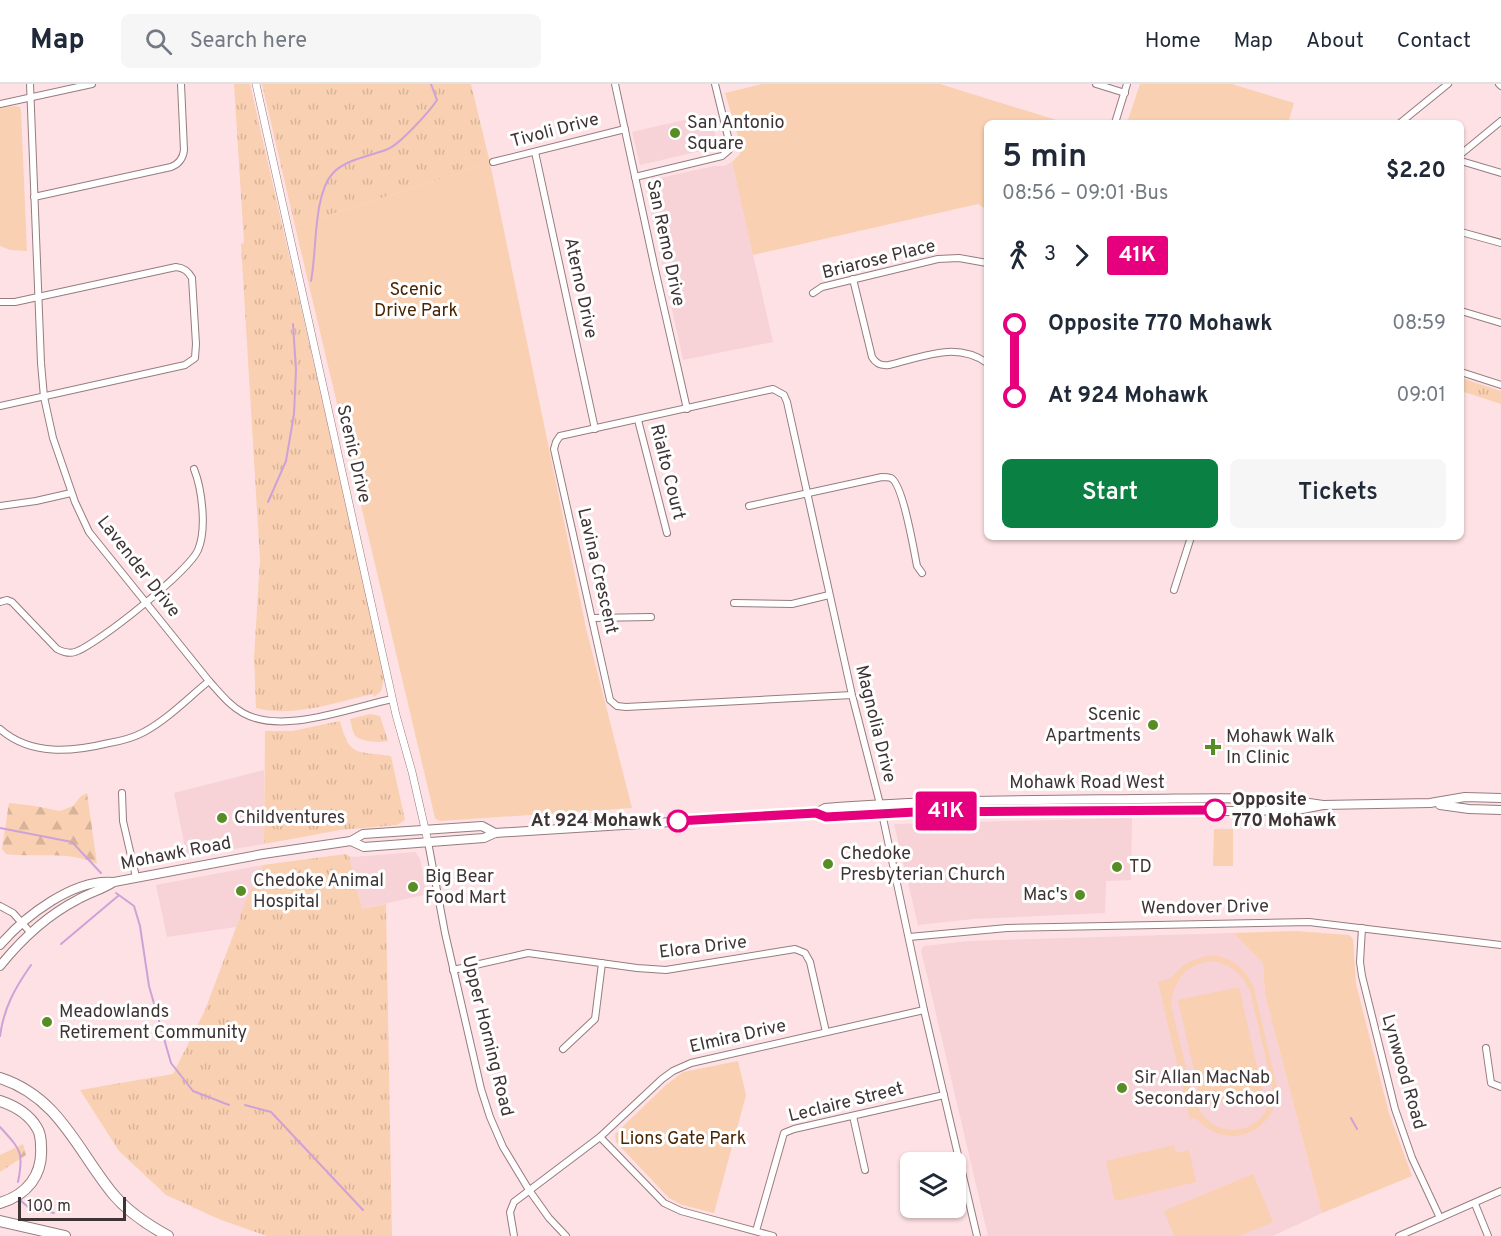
<!DOCTYPE html>
<meta charset="utf-8">
<style>
:root{--surface:#fff;--page:#f6f6f7;--text:#1f2937;--muted:#747a83;--line:#e0e1e3;--accent:#0b8043}
body{margin:0;font-family:Overpass,sans-serif;background:var(--page);color:var(--text);height:100vh;display:flex;flex-direction:column;font-size:22px;white-space:nowrap}
*{box-sizing:border-box;margin:0}
p{font-size:20px;color:var(--muted)}
.icon{flex:none;width:33px;height:33px;fill:none;stroke:currentColor;stroke-width:2;stroke-linecap:round;stroke-linejoin:round}
.map{position:relative;flex:1;overflow:hidden}
.panel{position:absolute;left:984px;top:36px;width:480px;height:420px;display:flex;flex-direction:column;background:var(--surface);border-radius:9px;box-shadow:0 2px 4px #0004}
.panel>*{flex:none}
.badge{padding:0 12px;border-radius:4px;font-size:21px;line-height:39px}
.fabs{position:absolute;left:900px;top:1068px;display:grid;gap:12px}
.fabs a{display:grid;place-items:center;width:66px;height:66px;border-radius:9px;background:var(--surface);box-shadow:0 2px 4px #0004;font-size:30px}
.scale{position:absolute;left:18px;bottom:15px;width:108px;box-sizing:border-box;padding-left:6px;border:3px solid #3e3335;border-top:0;font-size:16px;line-height:21px;white-space:nowrap;color:#3e3335;-webkit-text-stroke:4px #fff;paint-order:stroke}
.map>.badge{position:absolute;translate:-50% -50%;box-shadow:0 0 0 3px #fff}
.legs{display:flex;align-items:center;gap:9px;height:66px;padding:0 18px;font-size:20px}
.legs p{margin-inline-start:auto}
.head{display:flex;align-items:center;justify-content:space-between;height:102px;padding:0 18px}
h1{font-size:33px;font-weight:600;line-height:45px}
.button{display:flex;gap:12px;margin-top:auto;padding:12px 18px}
.button a{flex:1;height:69px;border-radius:9px;background:var(--accent);color:#fff;font-size:24px;font-weight:600;line-height:69px;text-align:center}
.button a+a{background:var(--page);color:var(--text)}
ul{padding:0 18px;list-style:none}
li{display:flex;align-items:center;gap:21px;height:72px;font-size:22px}
li i{display:grid;place-items:center;width:9px;height:100%;margin:0 8px;background:currentColor}
li i::after{content:'';width:15px;height:15px;margin:-8px;border:4px solid;border-radius:50%;background:var(--surface)}
li p{margin-inline-start:auto}
li:first-child i{background:linear-gradient(#0000 50%,currentColor 0)}
li:last-child i{background:linear-gradient(currentColor 50%,#0000 0)}
header{display:flex;align-items:center;gap:36px;box-sizing:border-box;height:84px;padding:0 30px;background:var(--surface);border-bottom:2px solid var(--line)}
header strong{font-size:28px}
nav{display:flex;gap:33px;margin-inline-start:auto;font-size:21px}
.search{width:420px;height:54px;background:var(--page);display:flex;align-items:center;gap:15px;box-sizing:border-box;padding:0 21px;border-radius:9px;color:var(--muted);font-size:22px}
.map>svg:first-child{display:block}
</style>
<header>
<strong>Map</strong>
<div class="search"><svg class="icon" aria-label="search" viewBox="0 0 24 24"><circle cx="10" cy="10" r="6"/><path d="M15 15l6 6"/></svg>Search here</div>
<nav><a>Home</a><a>Map</a><a>About</a><a>Contact</a></nav>
</header>
<div class="map">
<svg width="1501" height="1152" viewBox="0 0 1501 1152">
<defs>
<pattern id="grass-tufts" width="24" height="20" patternUnits="userSpaceOnUse" patternTransform="scale(1.5)"><rect width="24" height="20" fill="#f9d0b1"/><path d="M3 7l-1-3M5 7V3M7 7l1-3M15 17l-1-3M17 17v-4M19 17l1-3" fill="none" stroke="#d6b399"/></pattern>
<pattern id="forest-firs" width="22" height="20" patternUnits="userSpaceOnUse" patternTransform="scale(1.5)"><rect width="22" height="20" fill="#f9d0b1"/><path d="M5 1l3.5 6h-7zM16 11l3.5 6h-7z" fill="#d6b399"/></pattern>
</defs>
<rect width="100%" height="100%" fill="#fee1e4"/>
<g fill="#f7d2d6">
<polygon points="710,30 718,63 640,81 632,48"/>
<polygon points="732,78 773,258 683,276 645,101 646,97 714,82 724,82"/>
<polygon points="264,686 264,760 187,773 174,709"/>
<polygon points="1132,734 1131,796 1106,797 1105,829 973,835 918,841 894,740"/>
<polygon points="415,768 420,775 428,810 362,825 349,772 353,773"/>
<polygon points="263,781 236,843 167,853 156,801"/>
<polygon points="1233,849 1263,879 1265,911 1322,1129 1273,1152 988,1152 921,866 924,862 969,857"/>
</g>
<g fill="url(#grass-tufts)">
<path d="M234,0H250L367,513L384,595L381,607L374,613L373,610C335,618 294,634 256,624L254,573L260,476L241,160L244,159Z"/>
<polygon points="262,0 471,0 490,79 295,142"/>
<polygon points="1461,294 1501,307 1501,320 1461,307"/>
<path d="M370,630L380,632L388,657C380,659 358,658 354,650C352,646 351,639 350,635Z"/>
<path d="M340,637C349,674 358,667 391,672L405,736L397,741L340,746L264,760L265,647H292Z"/>
<polygon points="346,770 349,772 362,825 386,820 392,1152 267,1152 221,1136 166,1111 119,1067 80,1006 173,990 205,926 246,817 263,781"/>
</g>
<g fill="url(#forest-firs)">
<path d="M87,709L97,780C68,766 37,774 6,770L2,765L9,719L35,722L60,727L73,722L81,712Z"/>
<polygon points="23,1060 26,1071 0,1088 0,1071"/>
</g>
<g fill="#f9d0b1" fill-rule="evenodd">
<polygon points="762,0 940,0 1066,39 987,39 987,126 978,120 753,171 732,78 740,70 740,59 725,9"/>
<polygon points="1140,0 1232,0 1294,19 1288,39 1127,39"/>
<polygon points="15,22 20,23 21,27 27,167 10,166 0,162 0,24"/>
<polygon points="490,79 586,544 632,724 440,737 435,734 295,142"/>
<polygon points="1214,745 1233,745 1233,782 1213,782"/>
<polygon points="1296,847 1349,851 1353,855 1356,900 1389,1029 1412,1092 1322,1129 1265,911 1263,879 1233,849"/>
<path d="M1214,871C1235,876 1246,885 1254,904L1277,1004C1277,1049 1226,1069 1196,1034L1190,1035L1158,898C1176,894 1170,893 1182,883C1191,875 1203,873 1214,871ZM1213,877C1232,881 1242,890 1250,907C1255,928 1260,949 1265,971C1267,981 1271,992 1272,1003C1273,1025 1256,1046 1233,1046C1213,1046 1203,1033 1194,1017L1171,921C1173,896 1187,879 1213,877Z"/>
<polygon points="1239,903 1263,1010 1202,1022 1178,916"/>
<polygon points="738,977 746,1011 714,1129 682,1121 669,1114 616,1058 615,1050 666,1001 683,988"/>
<polygon points="1174,1061 1176,1069 1189,1066 1196,1098 1115,1117 1106,1077"/>
<polygon points="1253,1090 1273,1138 1239,1152 1174,1152 1164,1127"/>
</g>
<g fill="none" stroke-linecap="round" stroke-linejoin="round">
<g stroke="#cfa2d7" stroke-width="2">
<path d="M311,197C317,168 313,110 333,89C346,75 371,72 388,65C400,60 430,27 437,16L431,0"/>
<polyline points="268,418 286,377 294,330 296,286 293,240"/>
<polyline points="0,744 72,758 101,789"/>
<polyline points="116,809 134,822 140,842 149,902 171,979 193,1007 229,1021"/>
<polyline points="61,860 118,812"/>
<path d="M0,952C4,923 15,904 31,881"/>
<polyline points="245,1021 271,1028 363,1126"/>
<polyline points="1351,1034 1357,1045"/>
<path d="M0,1043C21,1066 24,1068 18,1098"/>
<polyline points="20,1116 28,1123 54,1129"/>
</g>
<defs>
<g id="minor">
<path d="M30,0L41,279L44,313L53,354L75,418L89,448L209,597C220,609 229,621 243,629C282,651 350,624 392,615"/>
<polyline points="615,0 655,185 687,325"/>
<polyline points="1096,0 1125,9"/>
<polyline points="1499,0 1501,2"/>
<polyline points="0,20 92,0"/>
<polyline points="1115,39 1127,0"/>
<polyline points="1400,39 1448,0"/>
<polyline points="535,68 595,345"/>
<polyline points="1461,70 1501,37"/>
<polyline points="1461,77 1501,89"/>
<polyline points="493,78 625,45"/>
<polyline points="635,93 722,72 729,66 730,61 715,0"/>
<path d="M34,113L171,83C179,80 183,75 184,66L181,0"/>
<polyline points="1461,148 1501,159"/>
<path d="M853,195L872,273C876,280 881,282 889,281C923,273 956,257 987,279"/>
<polyline points="813,209 822,203 938,175 959,174 987,179"/>
<path d="M0,218H15L176,183C184,184 188,187 192,194L196,260L195,274L185,281L0,322"/>
<polyline points="1461,227 1501,239"/>
<polyline points="1461,288 1501,301"/>
<polyline points="638,336 667,449"/>
<polyline points="0,422 36,417 71,409"/>
<path d="M749,422L882,393C885,393 888,393 891,394C903,400 914,467 917,482L922,489"/>
<polyline points="1174,506 1191,453"/>
<path d="M0,518L7,516L12,518L57,565C63,568 68,570 75,568C97,561 189,487 198,466C207,445 202,405 194,385"/>
<polyline points="734,519 792,520 829,511"/>
<polyline points="593,534 651,533"/>
<polyline points="852,611 626,623 617,622 610,616 554,365 556,358 560,352 773,305 784,311 787,318 852,611 880,720 924,926 977,1152"/>
<path d="M0,645C31,672 72,668 109,659C121,657 133,654 144,648C168,635 188,614 209,597"/>
<polyline points="122,709 123,737 136,793"/>
<polyline points="428,758 445,849 481,1005 490,1033 503,1063 529,1106 549,1134 566,1152"/>
<polyline points="0,822 13,829 30,848"/>
<polyline points="1362,844 1360,878 1362,892 1395,1025 1412,1074 1440,1134"/>
<polyline points="909,853 1007,844 1309,838 1501,861"/>
<polyline points="453,886 528,869 637,884 666,886 795,865 805,869 810,878 826,948"/>
<polyline points="1486,964 1491,999 1501,1003"/>
<polyline points="563,965 595,935 602,879"/>
<polyline points="853,1032 865,1086"/>
<polyline points="600,1053 664,1119 681,1127 773,1152"/>
<polyline points="1475,1120 1488,1152"/>
<polyline points="756,1147 784,1049 794,1045 944,1011"/>
<polyline points="514,1152 510,1128 514,1118 600,1053 662,995 673,987 691,979 924,926"/>
<polyline points="1399,1152 1501,1107"/>
</g>
<polyline id="tertiary" points="256,0 396,631 412,688 428,758"/>
<g id="secondary">
<polyline points="1440,721 1469,725 1501,726"/>
<polyline points="816,729 826,733 915,727 1255,727 1302,725 1323,721 1430,719 1465,713 1501,714"/>
<path d="M351,757L364,763L484,754L495,749L816,729L825,724C929,716 1032,716 1136,715C1196,715 1264,711 1323,721"/>
<path d="M0,861C25,832 74,794 114,798"/>
<path d="M0,882C21,856 46,832 77,816C89,809 102,806 114,798L263,770L351,757L363,750L482,742L495,749"/>
</g>
<g id="motorway">
<path d="M0,994C59,1013 77,1066 113,1110C128,1128 148,1141 168,1152"/>
<path d="M0,1017C15,1022 29,1030 37,1044C41,1050 41,1057 41,1063C43,1091 27,1111 0,1119"/>
<polyline points="0,1137 65,1152"/>
</g>
</defs>
<use href="#minor" stroke="#967c7f" stroke-width="8"/>
<use href="#tertiary" stroke="#967c7f" stroke-width="8"/>
<use href="#secondary" stroke="#967c7f" stroke-width="10"/>
<use href="#motorway" stroke="#967c7f" stroke-width="12"/>
<use href="#minor" stroke="#fff" stroke-width="6"/>
<use href="#tertiary" stroke="#fff" stroke-width="7"/>
<use href="#secondary" stroke="#fff" stroke-width="8"/>
<use href="#motorway" stroke="#fff" stroke-width="10"/>
</g>
<g fill="none" stroke-linecap="round" stroke-linejoin="round">
<defs>
<polyline id="line-1" points="678,737 816,729 826,733 915,728 1215,726"/>
</defs>
<use href="#line-1" stroke="#fff" stroke-width="14"/>
<use href="#line-1" stroke="#e6007e" stroke-width="9"/>
</g>
<g fill="#588c25" stroke="#fff" stroke-width="2">
<circle cx="675" cy="49" r="6"/>
<circle cx="1153" cy="641" r="6"/>
<path d="M1210 654h6v6h6v6h-6v6h-6v-6h-6v-6h6z"/>
<circle cx="222" cy="734" r="6"/>
<circle cx="828" cy="780" r="6"/>
<circle cx="1117" cy="783" r="6"/>
<circle cx="413" cy="803" r="6"/>
<circle cx="241" cy="807" r="6"/>
<circle cx="1080" cy="811" r="6"/>
<circle cx="47" cy="938" r="6"/>
<circle cx="1122" cy="1004" r="6"/>
</g>
<g fill="#fff" stroke="#e6007e" stroke-width="3">
<circle cx="1215" cy="726" r="10"/>
<circle cx="678" cy="737" r="10"/>
</g>
<g text-anchor="middle" dominant-baseline="central" stroke-width="6" stroke-linejoin="round" paint-order="stroke">
<g font-size="18" fill="#3e3335" stroke="#fff" text-anchor="start">
<text x="687" y="39">San Antonio<tspan x="687" dy="21">Square</tspan></text>
<text x="1141" y="631" text-anchor="end">Scenic<tspan x="1141" dy="21">Apartments</tspan></text>
<text x="1226" y="653">Mohawk Walk<tspan x="1226" dy="21">In Clinic</tspan></text>
<text x="234" y="734">Childventures</text>
<text x="840" y="770">Chedoke<tspan x="840" dy="21">Presbyterian Church</tspan></text>
<text x="1129" y="783">TD</text>
<text x="425" y="793">Big Bear<tspan x="425" dy="21">Food Mart</tspan></text>
<text x="253" y="797">Chedoke Animal<tspan x="253" dy="21">Hospital</tspan></text>
<text x="1068" y="811" text-anchor="end">Mac's</text>
<text x="59" y="928">Meadowlands<tspan x="59" dy="21">Retirement Community</tspan></text>
<text x="1134" y="994">Sir Allan MacNab<tspan x="1134" dy="21">Secondary School</tspan></text>
</g>
<g font-size="18" fill="#3e3335" stroke="#fff">
<text transform="translate(555 47) rotate(-15)">Tivoli Drive</text>
<text transform="translate(665 159) rotate(78)">San Remo Drive</text>
<text transform="translate(879 176) rotate(-14)">Briarose Place</text>
<text transform="translate(580 204) rotate(78)">Aterno Drive</text>
<text transform="translate(353 370) rotate(77)">Scenic Drive</text>
<text transform="translate(667 388) rotate(76)">Rialto Court</text>
<text transform="translate(138 483) rotate(52)">Lavender Drive</text>
<text transform="translate(597 487) rotate(77)">Lavina Crescent</text>
<text transform="translate(875 640) rotate(76)">Magnolia Drive</text>
<text x="1087" y="699">Mohawk Road West</text>
<text transform="translate(176 770) rotate(-11)">Mohawk Road</text>
<text transform="translate(1205 824) rotate(-1)">Wendover Drive</text>
<text transform="translate(703 864) rotate(-7)">Elora Drive</text>
<text transform="translate(487 952) rotate(76)">Upper Horning Road</text>
<text transform="translate(738 953) rotate(-13)">Elmira Drive</text>
<text transform="translate(1403 988) rotate(74)">Lynwood Road</text>
<text transform="translate(846 1019) rotate(-14)">Leclaire Street</text>
</g>
<g font-size="18" fill="#492502" stroke="#fff">
<text x="416" y="206">Scenic<tspan x="416" dy="21">Drive Park</tspan></text>
<text x="683" y="1055">Lions Gate Park</text>
</g>
<g font-size="18" font-weight="bold" fill="#3e3335" stroke="#fff" text-anchor="start">
<text x="1232" y="716">Opposite<tspan x="1232" dy="21">770 Mohawk</tspan></text>
<text x="662" y="737" text-anchor="end">At 924 Mohawk</text>
</g>
</g>
</svg>
<div class="fabs">
<a><svg class="icon" aria-label="layers" viewBox="0 0 24 24"><path d="M12 4l9 5-9 5-9-5zM3 14l9 5 9-5"/></svg></a>
</div>
<div class="scale">100 m</div>
<b class="badge" style="left:946px;top:727px;background:#e6007e;color:#fff">41K</b>
<section class="panel">
<div class="head"><div><h1>5 min</h1><p>08:56 – 09:01 · Bus</p></div><b>$2.20</b></div>
<div class="legs"><svg class="icon" aria-label="walk" viewBox="0 0 24 24"><circle cx="13" cy="4" r="2"/><path d="M13 8l-2 6 4 7M11 14l-3 7M7 12l3-4h3l4 4"/></svg>3<svg class="icon" aria-label="forward" viewBox="0 0 24 24"><path d="M9 5l7 7-7 7"/></svg><b class="badge" style="background:#e6007e;color:#fff">41K</b></div>
<ul>
<li><i style="color:#e6007e"></i><b>Opposite 770 Mohawk</b><p>08:59</p></li>
<li><i style="color:#e6007e"></i><b>At 924 Mohawk</b><p>09:01</p></li>
</ul>
<div class="button"><a>Start</a><a>Tickets</a></div>
</section>
</div>
